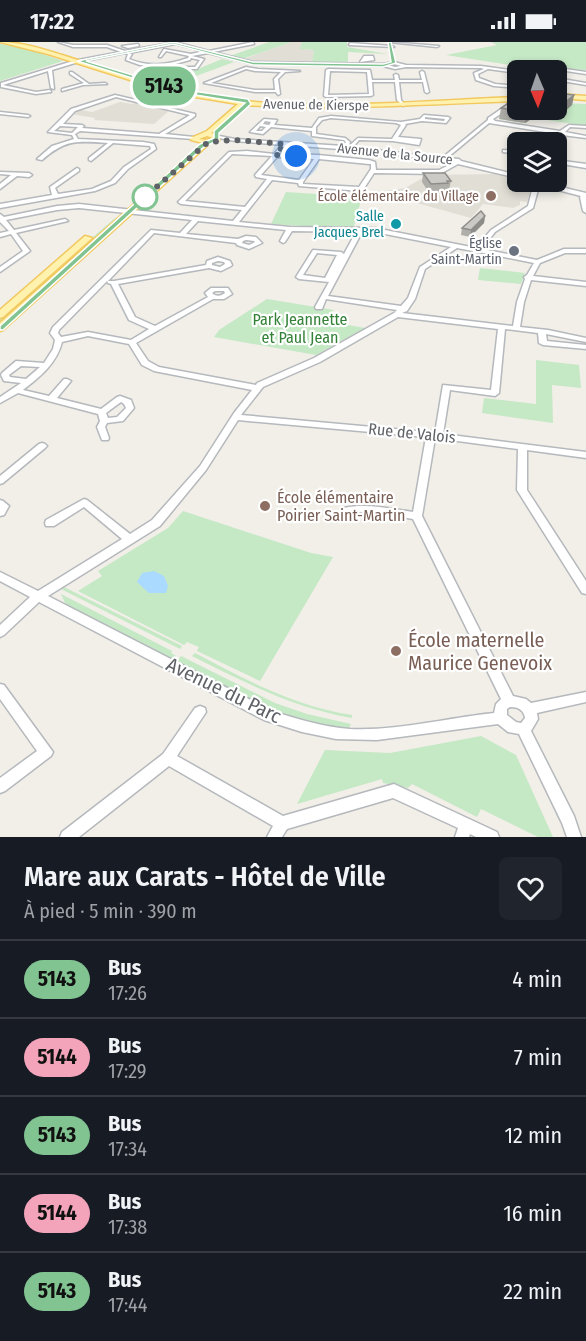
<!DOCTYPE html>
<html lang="fr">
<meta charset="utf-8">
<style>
:root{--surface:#171b24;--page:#20242c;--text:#f1f3f6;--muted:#9ea1a6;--line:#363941}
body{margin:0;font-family:"Fira Sans Condensed",sans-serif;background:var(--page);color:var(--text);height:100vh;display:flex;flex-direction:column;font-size:22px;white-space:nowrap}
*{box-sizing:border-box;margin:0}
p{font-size:20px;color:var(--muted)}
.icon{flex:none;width:33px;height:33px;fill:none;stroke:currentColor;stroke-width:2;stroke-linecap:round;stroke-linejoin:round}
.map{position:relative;height:795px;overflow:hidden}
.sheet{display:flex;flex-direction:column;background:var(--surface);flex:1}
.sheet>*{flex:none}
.badge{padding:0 12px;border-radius:20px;font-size:21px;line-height:39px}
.needle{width:39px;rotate:178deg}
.fabs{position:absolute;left:507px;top:18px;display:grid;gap:12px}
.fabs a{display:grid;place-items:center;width:60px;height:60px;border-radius:9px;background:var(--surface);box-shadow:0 3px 9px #0003;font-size:30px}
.you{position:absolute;width:30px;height:30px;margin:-15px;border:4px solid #fff;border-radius:50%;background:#1a73e8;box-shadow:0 0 0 9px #1a73e833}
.map>.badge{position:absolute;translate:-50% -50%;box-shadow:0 0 0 3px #fff}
.round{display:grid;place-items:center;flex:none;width:63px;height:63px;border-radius:9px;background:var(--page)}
.headline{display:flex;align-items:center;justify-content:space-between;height:102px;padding:0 24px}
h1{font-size:28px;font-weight:600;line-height:45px}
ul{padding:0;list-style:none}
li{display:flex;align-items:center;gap:18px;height:78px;padding:0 24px;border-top:2px solid var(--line)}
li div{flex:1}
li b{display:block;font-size:22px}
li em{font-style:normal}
li .badge{min-width:66px;font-weight:700;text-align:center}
.status{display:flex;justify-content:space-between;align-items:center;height:42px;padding:0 30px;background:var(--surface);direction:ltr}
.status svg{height:16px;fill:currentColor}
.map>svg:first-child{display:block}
</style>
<div class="status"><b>17:22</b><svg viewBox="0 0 49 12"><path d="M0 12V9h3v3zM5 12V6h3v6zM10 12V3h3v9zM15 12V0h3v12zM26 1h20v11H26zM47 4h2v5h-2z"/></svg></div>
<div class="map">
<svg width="586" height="795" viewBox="0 0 586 795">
<rect width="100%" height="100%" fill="#f1efe8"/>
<g fill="#e1ded6">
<polygon points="292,0 302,0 301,7 314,8 312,22 238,19"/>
<polygon points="120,60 132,62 138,60 170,68 154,82 94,78 95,76 71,72 81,68 92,70"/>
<polygon points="496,132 523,140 531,145 527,160 520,159 520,163 513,166 483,162 471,176 377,150 405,146 428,133"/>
</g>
<g fill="#c5e8c5">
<polygon points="269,0 292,0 239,18 227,15"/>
<polygon points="302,0 347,0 347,5 388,12 348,10 348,22 312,21 314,8 300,7"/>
<polygon points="491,0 586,0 586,28 517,24 446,13 497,3"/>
<polygon points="0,2 28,7 63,19 0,39"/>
<polygon points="222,17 234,20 169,44 162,42"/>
<polygon points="557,61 586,62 586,84 534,76 525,81 499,77 517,65 518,68 556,68"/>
<polygon points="286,150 362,155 353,187 271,182"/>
<polygon points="115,176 116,176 0,283 0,276"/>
<polygon points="480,226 525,231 521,242 478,238"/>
<polygon points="267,257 334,268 327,279 365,286 316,313 214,295 219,288"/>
<polygon points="536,318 579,323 581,346 552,343 553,381 482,371 484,356 536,362"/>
<polygon points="183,469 311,511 333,515 260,639 197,609 199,605 187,600 184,603 78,549 102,534 98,529 168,486"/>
<polygon points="62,544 182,604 180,607 61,547"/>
<polygon points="61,552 172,609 171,611 176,614 173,618 66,563"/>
<path d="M195,611C246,638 294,664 352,673V676C292,665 246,641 192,614Z"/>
<path d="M181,614L275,661L307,672L351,682L349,686C285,682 232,650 176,620Z"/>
<polygon points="481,694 516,713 553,795 538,795 481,767 477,775 412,742 408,746 383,741 382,737 297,762 325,708 390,711"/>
</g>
<polygon fill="#aadaff" points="154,529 164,534 168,544 166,551 149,551 137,540 142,531"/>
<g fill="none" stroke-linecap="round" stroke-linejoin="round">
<defs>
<g id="minor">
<path d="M58,0L73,3H107L125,9L170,1L169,0H175L209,9L253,0L254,2L213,10L253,20L383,22L394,20L406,23L481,24L518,29V31L488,27L478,32L479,36L495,42L518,44V46L494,44L476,38L474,31L484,27L481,26L406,25L395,27L383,24L253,22L208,11L192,14L204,17L197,27H172L165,34L164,32H146L151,24L140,23L126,18L128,12L125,11L75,21L52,28L54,47L51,46L48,29L3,43L36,50L50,48L51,50L36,52L1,45V41L73,19L121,10L107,5H73ZM175,2L204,9L191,12L164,7L159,15H161L166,9L189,14L188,16C169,23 147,25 129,17L132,12L129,11ZM191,16L200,18L195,25H171L166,30H150L155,24L175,22L190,18ZM394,22L401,24L395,25L388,23Z"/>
<polygon points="389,0 439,4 437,5"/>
<polygon points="350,1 392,4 394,5 349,3"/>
<polygon points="138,2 139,4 128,6 122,4"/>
<polygon points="364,14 373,14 374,18 360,20"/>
<path d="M246,25L258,27L300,29L285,30L278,37L280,52L278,53L276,50H255L204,41ZM246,27L255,29L281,30L274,37L275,48H255L211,41Z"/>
<path d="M328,27L370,28L372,38H395L394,33L396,32L398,33L399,38H422L420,30L422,29L424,30L429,50L427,51L425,50L423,40H399L401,58L405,63L403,64L397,58L395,40H372L373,53L371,54L326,55L324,54L326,28ZM330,29L367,30L369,52L328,53Z"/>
<polygon points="565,27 586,30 586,32 566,29 556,34 556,31"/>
<polygon points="70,30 72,30 89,42 105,41 107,42 83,43 62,49 62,47 84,41 70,32"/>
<polygon points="556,36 586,41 586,43 556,38"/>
<path d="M115,53L195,72V74L191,77L165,92L194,95L196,96L194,97L80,89L75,92L78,97L143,100L154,102L156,107L128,127L115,141L95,149L0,166V162L52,153L50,145L77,126L79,127V129L55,146L58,152L92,147L111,139L124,125L151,107L150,104L113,101L91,119L89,118V116L108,101C77,99 66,97 42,118L37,117L52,104L74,97L72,93L48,90L71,67ZM116,55L190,73L159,92L82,86L84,84L82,83L63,82L75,69ZM60,84L78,85L72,91L54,89Z"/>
<path d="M511,56L513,57L511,65L493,77L495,79L560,89L569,83L586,84V86L570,85L565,90L586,94V96L562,93L553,100H549L558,92L489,81L447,116L459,117L461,119L518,133V136L458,122L440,132L374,131L363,148L361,149L299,144L298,141L272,138L239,180L290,185L375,186L476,206L491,188L528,164L533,144L536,142L539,144L533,166L495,190L482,207L537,218L564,207H586V211H565L540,221L533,234L586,240V244L531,238L524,260L520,285L548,288L586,296V300L546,292L547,299L586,303V307L543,303L539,301L538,291L505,287L499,351L495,354L450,348L443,392L586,410V416L527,408V448L586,539V552L582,551L517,448L518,407L435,396L422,474L513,654L526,657L531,661L586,650V660L537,671L538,677L531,689L574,774L581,795H567L562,781L519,692L508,690L498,682L377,698L336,697L302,690L264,678L39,560L4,593L0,595V583L30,555L0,539V530L38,549L122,497L84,465L54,484H46L45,481L46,478L84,457L87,458L130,492L152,478L200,424L234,371L252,348L154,329L142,323L129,302L88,294L62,300C57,321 40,335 23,348L49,354L64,337H67L71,339L57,356L101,367L117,355L120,354L131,358L134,366L123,379L107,381L105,385L109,396L108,398H102L97,385L100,379L98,372L18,351L0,361V355L21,341L4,339L1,333L2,331L16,319L44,321L53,307L55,298L50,291L53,285L151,188L180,191L192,178L79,166L57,168L6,178L14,188L65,177L68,179L16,191L30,209L0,230V225L23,209L11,192L0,195V191L9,189L0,180V172L4,175L57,164L79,162L233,179L242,168L181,162L178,160L229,110L247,109L274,112L282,103L235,99L214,95V93L235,97L343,104L346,100L344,98L312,94V89L271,85L263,92L250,90L264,77L277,78L274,83L312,86L319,76L331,74L401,80L420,77L424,73L448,75L450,76L446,81L422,79L405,82L406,83L398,95L421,97L419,103L393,99L359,98L353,105L442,116L488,78V76L507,63L509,57ZM425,75L445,77L444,79L425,77ZM331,76L396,81L401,83L392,97L358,96L348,105L350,100L345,96L316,92V85L322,78ZM265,79L271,80L269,83L263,82ZM260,84L266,85L262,89H256ZM287,103L378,110L453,121L439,128H376L375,120L369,118L318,113L279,112ZM232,112L272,114L255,133L256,135L267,137L245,165L185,159ZM277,115L314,117L299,138L261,133ZM319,117L369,122H371V127L359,145L303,142V140ZM198,179L286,188L280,199L283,201L285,200L292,189L356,190L344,212L341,210L313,208L296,235L299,237L329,240L315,265L316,267H322L326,257L397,268L394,271L314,316L257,341L256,343L159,325L148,319L136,301L213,257H224L232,252L228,246H211L205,251L208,255L155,284L135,275L118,242L209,226L221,229L231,224L232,223L230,219L218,215L207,219L206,223L114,239H108L154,191L236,201L237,203L249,207L262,201L256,195L246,194L238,197L186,192ZM362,190H375L451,205L420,225L408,256L401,264L328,254ZM246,198L254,199L255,200L249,203L242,201L243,199ZM457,206L473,209L474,211L476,212L479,210L534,221L527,233L524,235L525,237L517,260L513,284L402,271L407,269L415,257L425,227ZM317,211L337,213L325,236L303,233ZM218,219L224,220L225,222L220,225L212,223V221ZM107,239L108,241L111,242L129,278L149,287L131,298L88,290L61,295L58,291L59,288ZM215,249H224L225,251C221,254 216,255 212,251ZM398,275L498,287L491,348L443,343L435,391L431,389L428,390L241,373L263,345L320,320ZM21,324L40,325L26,337L10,335L9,333ZM121,360L124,362L126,366L117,375L108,376L106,371ZM238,378L426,395L413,470C390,467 367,461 344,466L343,468L344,470H370L413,477L501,657L496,662L494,671C446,676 398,689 350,687C323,685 298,677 272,669L48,554L160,484L206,428ZM510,665C518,665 524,668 525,676L521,681L516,680L507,673V667Z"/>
<polygon points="0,70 28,73 30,74 28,75 0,72"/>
<polygon points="503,108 518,109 518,112 503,110"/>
<polygon points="556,118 586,122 586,126 556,121"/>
<polygon points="0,130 29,131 32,133 29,135 17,134 0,147 0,142 11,133 0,132"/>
<polygon points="544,141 586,151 586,171 583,169 580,155 581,154 542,144 542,142"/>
<polygon points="42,401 45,402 47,404 45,406 3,441 0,442 0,434 39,402"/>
<polygon points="0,458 3,459 9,464 4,473 0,474"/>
<polygon points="0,642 4,643 53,710 51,714 5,749 0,751 0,736 37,709 0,657"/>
<polygon points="200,664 205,666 206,670 177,714 283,774 394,742 497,790 499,795 476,795 470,792 469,795 455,795 458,786 393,756 287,787 282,795 267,795 273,784 169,724 79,795 60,795 62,790 163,712 195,666"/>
</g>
<g id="major">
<path d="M0,0C21,0 43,7 62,13C107,27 152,45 198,53C303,71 412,59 518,55V59C426,62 336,69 244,63L211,91L217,93L219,98L211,100L3,288L0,289V281L203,101L191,98V96L207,89L238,62L171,51L48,12ZM207,94L213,96L205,98L199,97Z"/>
<polygon points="556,52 586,54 586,58 556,56"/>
<polygon points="85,194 92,196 3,275 0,276 0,268"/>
</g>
</defs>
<use href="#minor" stroke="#b5b8bc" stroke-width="3"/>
<use href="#major" stroke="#f2c960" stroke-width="3"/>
<use href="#minor" fill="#fff" fill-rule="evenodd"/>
<use href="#major" fill="#fff2af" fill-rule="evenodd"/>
</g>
<g fill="#afaea9">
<polygon points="556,51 574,53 572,63 556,77 534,75 525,81 499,77 501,66 518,68 556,68"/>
<polygon points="423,131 451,139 449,148 447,149 447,151 430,152 422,140"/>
<polygon points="485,174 484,181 470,195 461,193 462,186"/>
</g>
<g fill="#8f8d8a">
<polygon points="574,53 572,63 556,77 558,66"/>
<polygon points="531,68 535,68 534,75 525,81 527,70"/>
<polygon points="485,174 484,181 470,195 471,188"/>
</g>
<g fill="#cccac5" stroke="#8f8d8a" stroke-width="1.5">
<polygon points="556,51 574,53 558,66 556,66"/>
<polygon points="518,55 518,68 531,68 527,70 501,66"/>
<polygon points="423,131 445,131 451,139 447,139 448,141 431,142"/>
<polygon points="481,169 485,174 471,188 462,186"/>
</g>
<polygon fill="#81c391" stroke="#fff" stroke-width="1.5" points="173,0 253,20 383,22 391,20 388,0 391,0 396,21 383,25 253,23 173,2 86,19 179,47 248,57 251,62 219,91 219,98 204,105 3,288 0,288 0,284 200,102 214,96 214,89 245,61 177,50 77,19"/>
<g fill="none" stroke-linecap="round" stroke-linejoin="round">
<polyline stroke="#5f6368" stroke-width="6" stroke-dasharray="0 10.8" points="145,155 143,157 208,100 235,98 285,102 275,113 296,114"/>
</g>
<g fill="#8d6e63" stroke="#fff" stroke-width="2">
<circle cx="491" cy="154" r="6"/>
<circle cx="265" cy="464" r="6"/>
<circle cx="396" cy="609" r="6"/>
</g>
<circle fill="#fff" stroke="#81c391" stroke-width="3" cx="145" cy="155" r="12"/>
<circle fill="#0f9aa8" stroke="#fff" stroke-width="2" cx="396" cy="182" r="6"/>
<circle fill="#6b7280" stroke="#fff" stroke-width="2" cx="514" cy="209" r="6"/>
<g text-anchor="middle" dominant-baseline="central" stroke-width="4.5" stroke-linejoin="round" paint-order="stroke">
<g font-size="14" fill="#5f6368" stroke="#fff">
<text transform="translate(316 63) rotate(1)">Avenue de Kierspe</text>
<text transform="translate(395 112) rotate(6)">Avenue de la Source</text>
</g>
<g font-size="14" fill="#785e54" stroke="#fff" text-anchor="end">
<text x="479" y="154">École élémentaire du Village</text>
</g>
<g font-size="14" fill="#0d838f" stroke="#fff" text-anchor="end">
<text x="384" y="174">Salle<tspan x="384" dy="16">Jacques Brel</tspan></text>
</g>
<g font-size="14" fill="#5b616d" stroke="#fff" text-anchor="end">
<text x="502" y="201">Église<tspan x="502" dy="16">Saint-Martin</tspan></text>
</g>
<g font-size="16" fill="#348238" stroke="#fff">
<text x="300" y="277">Park Jeannette<tspan x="300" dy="18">et Paul Jean</tspan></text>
</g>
<g font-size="16" fill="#5f6368" stroke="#fff">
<text transform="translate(412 391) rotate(6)">Rue de Valois</text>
</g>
<g font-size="16" fill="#785e54" stroke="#fff" text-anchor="start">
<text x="277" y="455">École élémentaire<tspan x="277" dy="18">Poirier Saint-Martin</tspan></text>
</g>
<g font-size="20" fill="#785e54" stroke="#fff" text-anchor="start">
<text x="408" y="598">École maternelle<tspan x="408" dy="23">Maurice Genevoix</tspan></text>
</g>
<g font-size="20" fill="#5f6368" stroke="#fff">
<text transform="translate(224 648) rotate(26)">Avenue du Parc</text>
</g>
</g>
</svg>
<div class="fabs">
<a><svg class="needle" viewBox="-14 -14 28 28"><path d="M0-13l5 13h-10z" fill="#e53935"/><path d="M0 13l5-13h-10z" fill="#9ea1a6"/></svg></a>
<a><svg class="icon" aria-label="layers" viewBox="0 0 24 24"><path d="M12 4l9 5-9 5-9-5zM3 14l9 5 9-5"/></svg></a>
</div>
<div class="you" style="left:296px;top:114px"></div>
<b class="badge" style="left:164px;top:44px;background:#81c391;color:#111">5143</b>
</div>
<section class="sheet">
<div class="headline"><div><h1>Mare aux Carats - Hôtel de Ville</h1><p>À pied · 5 min · 390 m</p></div><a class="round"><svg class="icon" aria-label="heart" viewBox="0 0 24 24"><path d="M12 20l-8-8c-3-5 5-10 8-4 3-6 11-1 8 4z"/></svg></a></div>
<ul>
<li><span class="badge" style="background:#81c391;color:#111">5143</span><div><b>Bus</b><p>17:26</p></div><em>4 min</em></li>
<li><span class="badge" style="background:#f3a4ba;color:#111">5144</span><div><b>Bus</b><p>17:29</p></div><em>7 min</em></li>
<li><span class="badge" style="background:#81c391;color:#111">5143</span><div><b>Bus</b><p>17:34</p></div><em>12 min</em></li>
<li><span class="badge" style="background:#f3a4ba;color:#111">5144</span><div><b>Bus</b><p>17:38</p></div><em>16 min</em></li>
<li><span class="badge" style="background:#81c391;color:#111">5143</span><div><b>Bus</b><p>17:44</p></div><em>22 min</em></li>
</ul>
</section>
